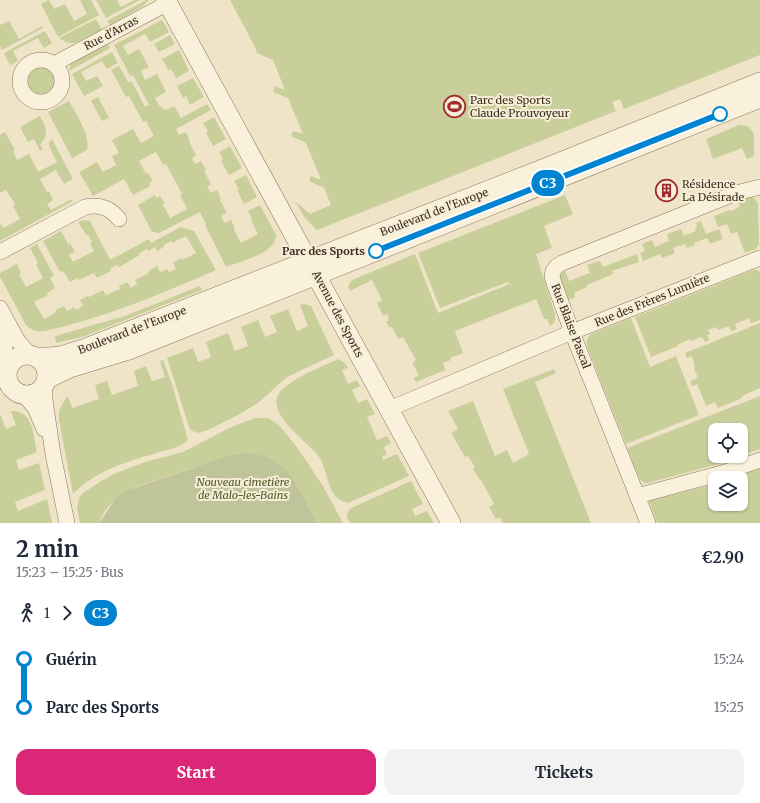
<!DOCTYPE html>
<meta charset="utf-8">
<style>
:root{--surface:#fff;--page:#f2f2f3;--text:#1f2937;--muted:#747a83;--accent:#db2777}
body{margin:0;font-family:Merriweather,serif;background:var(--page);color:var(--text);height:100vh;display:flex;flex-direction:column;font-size:15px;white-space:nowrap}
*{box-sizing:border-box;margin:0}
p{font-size:13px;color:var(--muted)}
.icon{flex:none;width:22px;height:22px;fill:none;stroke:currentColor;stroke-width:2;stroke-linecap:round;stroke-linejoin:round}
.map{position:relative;height:523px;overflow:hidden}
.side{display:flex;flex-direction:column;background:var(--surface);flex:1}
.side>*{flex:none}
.badge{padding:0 8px;border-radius:13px;font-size:14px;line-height:26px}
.fabs{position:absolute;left:708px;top:423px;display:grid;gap:8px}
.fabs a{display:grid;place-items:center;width:40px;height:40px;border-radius:8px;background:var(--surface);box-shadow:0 1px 3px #0004;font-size:20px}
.map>.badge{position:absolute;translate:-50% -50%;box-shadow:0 0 0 2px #fff}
.legs{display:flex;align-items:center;gap:6px;height:44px;padding:0 16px;font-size:13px}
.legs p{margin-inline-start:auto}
.summary{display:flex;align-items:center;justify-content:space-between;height:68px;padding:0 16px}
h1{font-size:22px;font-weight:700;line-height:30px}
.button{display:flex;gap:8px;margin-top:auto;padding:8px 16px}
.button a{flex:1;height:46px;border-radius:12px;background:var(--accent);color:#fff;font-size:16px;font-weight:700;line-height:46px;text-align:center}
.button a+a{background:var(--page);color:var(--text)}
ul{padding:0 16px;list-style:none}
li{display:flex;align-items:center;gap:14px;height:48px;font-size:15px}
li i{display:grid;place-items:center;width:6px;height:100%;margin:0 5px;background:currentColor}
li i::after{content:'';width:10px;height:10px;margin:-5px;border:3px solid;border-radius:50%;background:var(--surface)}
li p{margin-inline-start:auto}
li:first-child i{background:linear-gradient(#0000 50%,currentColor 0)}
li:last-child i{background:linear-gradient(currentColor 50%,#0000 0)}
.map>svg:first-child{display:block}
</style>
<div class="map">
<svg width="760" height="523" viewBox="0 0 760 523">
<rect width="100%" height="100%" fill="#f0e4c8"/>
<g fill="#c9cf9b">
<polygon points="49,0 54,9 65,4 74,21 87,14 80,0 91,0 99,15 58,37 41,4"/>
<polygon points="96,0 117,0 121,7 134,0 140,0 106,18"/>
<polygon points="146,0 149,0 143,6 110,25 107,21"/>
<polygon points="230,0 760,0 760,55 624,109 620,99 612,102 616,111 317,230 305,218 295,201 310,214 331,205 324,188 309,181 311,176 321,180 306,143 291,136 293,131 303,134 288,98 273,92 275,86 285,90 273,60 257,53 255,47"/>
<polygon points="96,19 102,30 75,43 68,43 60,39 59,38"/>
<path d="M162,20L169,32L150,42L145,34L123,46L128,55L139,49L149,67L141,71L145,80L157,74L166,92L155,98L160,107L162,106L163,109L166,110L174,106L181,118L207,104L211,110L176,129L179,135L186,132L190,141L189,142L196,155L192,158L195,164L201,161L206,170L204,171L211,184L207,187L211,193L217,190L221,198L220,200L227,213L221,216L225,223L231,220L235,228L234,230L241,243L258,234L251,220L252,219L248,211L260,205L276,235C276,254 240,261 226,267L205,225L206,224L200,212L159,233L152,232L138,205L155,195L156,198L160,196L165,204L163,205L170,218L187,209L180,195L182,194L166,164L163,165L156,152L139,161L146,174L148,173L153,181L149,183L150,186L133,195L124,179L93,196L79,172L97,162L103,172L116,165L112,156L119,153L112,140L133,129L141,143L154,136L146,121L143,122L129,96L126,97L111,70L119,66L128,82H132L145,107L149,105L133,75L130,76L114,45Z"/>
<polygon points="9,21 19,39 42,26 43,28 2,50 0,46 0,25"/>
<polygon points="45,31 52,43 44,48 38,38 13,51 18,61 10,65 4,53"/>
<polygon points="170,35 175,44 159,52 154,44"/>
<polygon points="106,42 110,48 69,71 71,63"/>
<polygon points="179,50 189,71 176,78 171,69 169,71 162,59"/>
<polygon points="112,52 118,63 107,69 102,61 81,72 86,81 97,76 103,86 84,96 72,74"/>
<circle cx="41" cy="81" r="14"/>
<polygon points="193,78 204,97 190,105 186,96 183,98 177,86"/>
<polygon points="98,97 109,118 102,121 91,101"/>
<path d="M69,101C76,114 91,135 87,150L72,158L48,112Z"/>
<path d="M40,116C46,128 50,133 40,145L43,149L40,151L34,139L28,142L20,127Z"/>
<polygon points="214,117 226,139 213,146 206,133 208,131 203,123"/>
<polygon points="739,125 748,126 754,134 754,156 747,159 742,148 713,159 706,139"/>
<polygon points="5,132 15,150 13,151 17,160 29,154 38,172 57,162 49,146 49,142 52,139 73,179 64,184 56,170 40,179 47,192 49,191 53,200 47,204 51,210 72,199 73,201 0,241 0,223 3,228 20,219 13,206 15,204 6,190 0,193 0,135"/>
<polygon points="230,146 242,168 229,175 221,161 223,160 219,152"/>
<polygon points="246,175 257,197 244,204 237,190 239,189 234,181"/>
<path d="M565,195L573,214L544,226L552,248L536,254L555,314C556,319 555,323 550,326L547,319H544L536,299L455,331L463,353L450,358L451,360L443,363L445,370L416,382L414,378L419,375L412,363L416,360L403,337L398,339L392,327L390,328L386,322L389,320L387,314L383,316L377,303L382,300L372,280L350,291L348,288L350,282L354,279L415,254L438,313L507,285L509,284L508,282L440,308L418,253Z"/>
<polygon points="751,196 755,199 758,203 759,244 756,249 745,253 737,232 731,234 727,224 718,227 714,216 730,210 731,211 738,208 738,207 740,206 738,200"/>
<path d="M83,220L90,221L110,260L149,239L151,243L181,227L194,231L216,270C161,294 104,318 45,331C38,332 32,331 26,325L0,277V273L17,264L21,273L19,274L26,287L43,278L36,264L38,263L30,248L37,244L54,276L50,278L55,288L47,293L48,295L34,302L44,319L56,312V310L64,306L67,311L74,307L76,310L83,306L80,300L88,296L89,297L103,290L106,295L120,289L119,286L127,282L131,288L137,284L135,280L149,273L148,271L157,266L160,272L167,269L169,272L176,269L173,263L181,258L182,260L196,253L186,236L172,243L171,241L164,245V247L157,251L155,247L148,251L147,249L139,253L140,255L119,267L117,265L110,269L111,271L97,278L94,273L79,280L78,278L70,282L63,271L60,272L43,241L61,231L68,244L70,243L75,252L69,255L73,262L94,251L90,244L92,242L88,235H86L78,222Z"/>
<polygon points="701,221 706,234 719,229 723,239 710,244 707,238 694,243 695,245 687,248 685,244 673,248 675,253 662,258 660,254 643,261 640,253 645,251 642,244 652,240 655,247 669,241 667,234 681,229 684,236 696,231 695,228 697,227 696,223"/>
<polygon points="637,254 639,262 612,271 613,274 587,285 587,287 574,293 575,297 569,300 560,278 564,268 569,281 590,273 587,265 600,261 603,267"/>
<polygon points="753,270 758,270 760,273 760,320 751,323 749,318 735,324 737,329 731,331 729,326 718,330 716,327 708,330 710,334 707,335 709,340 705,342 702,337 691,341 690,339 677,345 678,346 651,357 635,317"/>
<polygon points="200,286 202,290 82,337 56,343 55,336 125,316"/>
<polygon points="303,304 311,306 312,308 334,355 287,377 258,403 238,415 208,430 198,433 190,430 167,358 193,348 198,362 211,357 206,342 228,333 235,351 248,346 241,327 258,320 265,337 277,332 270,316 288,309 297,331 308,326 300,305"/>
<path d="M631,318L650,367L676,356L699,415L626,444L590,354C587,346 584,340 591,334Z"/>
<polygon points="760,323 760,388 744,395 740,399 718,408 715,402 706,406 697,384 692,386 690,381 698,378 694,368 695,367 692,356 687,358 685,353"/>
<path d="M338,359L345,363L348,368L342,370L348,384L357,380L360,386L352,390L358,403L367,399L375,414L367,417L377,440L387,436L391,443L384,447L387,455L382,456L383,460L397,454L409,476L348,503C324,498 330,469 317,454C306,441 271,417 277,397C282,382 323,366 338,359Z"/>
<path d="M163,360L172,384L188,440C176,450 167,449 153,454C123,463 96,471 73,494L59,420C58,410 62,403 68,396L72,408L99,399L95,385L107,381L112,395L138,386L134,371L146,366L152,381L165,377L160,361Z"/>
<polygon points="554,369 556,373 535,382 591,523 503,523 500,517 496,519 489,507 494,504 481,480 480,480 473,469 475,467 468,456 465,457 451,433 458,429 448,411 473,401 495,456 507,450 513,463 529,454 503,389"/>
<polygon points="760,396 760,449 741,456 741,430 715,430 715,456 740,456 718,464 648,483 645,483 640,480 627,448"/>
<path d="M11,411C33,409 34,437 37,452L16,460L19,470L39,463L45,490L15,502L18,511L47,499L52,523H0V414L6,429L16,425Z"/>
<path d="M255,418H268L279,425L297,447L323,486L343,523H317L296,484L267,458L247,453L227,456L136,487C120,494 105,506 99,523H80L77,508L79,498L83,493L101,481L116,473L145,462L183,452L229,428Z"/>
<polygon points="760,468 760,523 657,523 649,501 715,484 715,504 741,504 741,478 733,478"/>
<path d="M411,481L423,504L412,509L415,516L427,511L434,523H350C346,517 346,513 351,508Z"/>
</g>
<path fill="#bfc49a" d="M247,453C254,454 262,455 269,458C294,470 304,500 317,523H99L116,498L126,491L227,456Z"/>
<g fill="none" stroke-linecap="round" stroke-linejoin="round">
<defs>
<g id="minor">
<circle cx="41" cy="81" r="21"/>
<polyline points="54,64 168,3"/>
<path d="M0,252L85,207C99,204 111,208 119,219"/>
<polyline points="0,308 18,341 30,355"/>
<polyline points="0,327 5,348 7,369"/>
<polyline points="44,385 45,400 53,454 67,523"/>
<polyline points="24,395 35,408 44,429"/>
<polyline points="389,409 572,332 760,258"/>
<polyline points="637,496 722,473 760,460"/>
<polyline points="648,523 572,332 554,283 552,276 553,271 557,266 562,263 736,193 760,187"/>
</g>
<g id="tertiary">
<polyline points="166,0 451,523"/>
<circle cx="27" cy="375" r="20"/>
<polyline points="38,358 60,356 83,349 535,172 760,82"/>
<polyline points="47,379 70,368 129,350 760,98"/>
</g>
</defs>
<use href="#minor" stroke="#8d765c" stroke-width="16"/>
<use href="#tertiary" stroke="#8d765c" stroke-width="20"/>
<use href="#minor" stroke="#faf1dc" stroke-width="15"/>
<use href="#tertiary" stroke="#faf1dc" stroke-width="19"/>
</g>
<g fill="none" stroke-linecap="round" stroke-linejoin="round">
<defs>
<polyline id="line-1" points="376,251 720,114"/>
</defs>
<use href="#line-1" stroke="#fff" stroke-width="9"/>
<use href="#line-1" stroke="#0083d1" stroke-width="6"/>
</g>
<defs>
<symbol id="stadium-ring" viewBox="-11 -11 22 22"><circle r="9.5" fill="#f7eed8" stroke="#9e2a2b" stroke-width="1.5"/><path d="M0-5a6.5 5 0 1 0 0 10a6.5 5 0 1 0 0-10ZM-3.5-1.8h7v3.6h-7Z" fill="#9e2a2b"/></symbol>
<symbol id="building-ring" viewBox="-11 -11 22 22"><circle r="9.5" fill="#f7eed8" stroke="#9e2a2b" stroke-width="1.5"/><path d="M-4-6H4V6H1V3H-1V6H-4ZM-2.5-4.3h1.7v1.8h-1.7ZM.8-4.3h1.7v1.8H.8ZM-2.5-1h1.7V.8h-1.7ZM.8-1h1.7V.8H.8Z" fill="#9e2a2b"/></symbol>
</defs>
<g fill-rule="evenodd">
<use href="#stadium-ring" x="442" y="94" width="25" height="25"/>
<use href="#building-ring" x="654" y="178" width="25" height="25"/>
</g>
<g fill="#fff" stroke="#0083d1" stroke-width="2">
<circle cx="720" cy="114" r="7"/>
<circle cx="376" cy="251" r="7"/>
</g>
<g text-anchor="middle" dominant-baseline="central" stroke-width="4" stroke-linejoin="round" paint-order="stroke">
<g font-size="11" fill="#3d2e20" stroke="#f7eed8">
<text transform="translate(111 33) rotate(-28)">Rue d'Arras</text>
<text transform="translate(434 212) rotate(-21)">Boulevard de l'Europe</text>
<text transform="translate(652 300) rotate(-22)">Rue des Frères Lumière</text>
<text transform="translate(338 314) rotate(62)">Avenue des Sports</text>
<text transform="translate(571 326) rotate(69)">Rue Blaise Pascal</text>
<text transform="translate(132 330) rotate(-21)">Boulevard de l'Europe</text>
</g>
<g font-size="11" fill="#3d2e20" stroke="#f7eed8" text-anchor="start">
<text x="470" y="100">Parc des Sports<tspan x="470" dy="13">Claude Prouvoyeur</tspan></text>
<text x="682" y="184">Résidence<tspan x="682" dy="13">La Désirade</tspan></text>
</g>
<g font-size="11" font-weight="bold" fill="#3d2e20" stroke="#f7eed8" text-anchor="end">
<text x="365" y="251">Parc des Sports</text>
</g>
<g font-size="11" font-style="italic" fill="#4d5a26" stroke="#f7eed8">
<text x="243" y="482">Nouveau cimetière<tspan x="243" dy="13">de Malo-les-Bains</tspan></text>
</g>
</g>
</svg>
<div class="fabs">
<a><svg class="icon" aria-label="locate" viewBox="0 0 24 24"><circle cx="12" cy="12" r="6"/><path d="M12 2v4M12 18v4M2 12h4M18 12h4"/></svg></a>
<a><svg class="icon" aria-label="layers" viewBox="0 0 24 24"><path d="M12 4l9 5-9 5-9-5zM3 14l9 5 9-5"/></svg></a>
</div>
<b class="badge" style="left:548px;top:183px;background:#0083d1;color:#fff">C3</b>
</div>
<section class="side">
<div class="summary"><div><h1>2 min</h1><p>15:23 – 15:25 · Bus</p></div><b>€2.90</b></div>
<div class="legs"><svg class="icon" aria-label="walk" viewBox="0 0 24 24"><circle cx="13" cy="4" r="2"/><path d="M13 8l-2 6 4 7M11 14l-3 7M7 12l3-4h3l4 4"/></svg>1<svg class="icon" aria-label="forward" viewBox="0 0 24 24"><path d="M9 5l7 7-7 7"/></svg><b class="badge" style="background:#0083d1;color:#fff">C3</b></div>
<ul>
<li><i style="color:#0083d1"></i><b>Guérin</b><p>15:24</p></li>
<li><i style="color:#0083d1"></i><b>Parc des Sports</b><p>15:25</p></li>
</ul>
<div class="button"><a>Start</a><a>Tickets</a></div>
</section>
